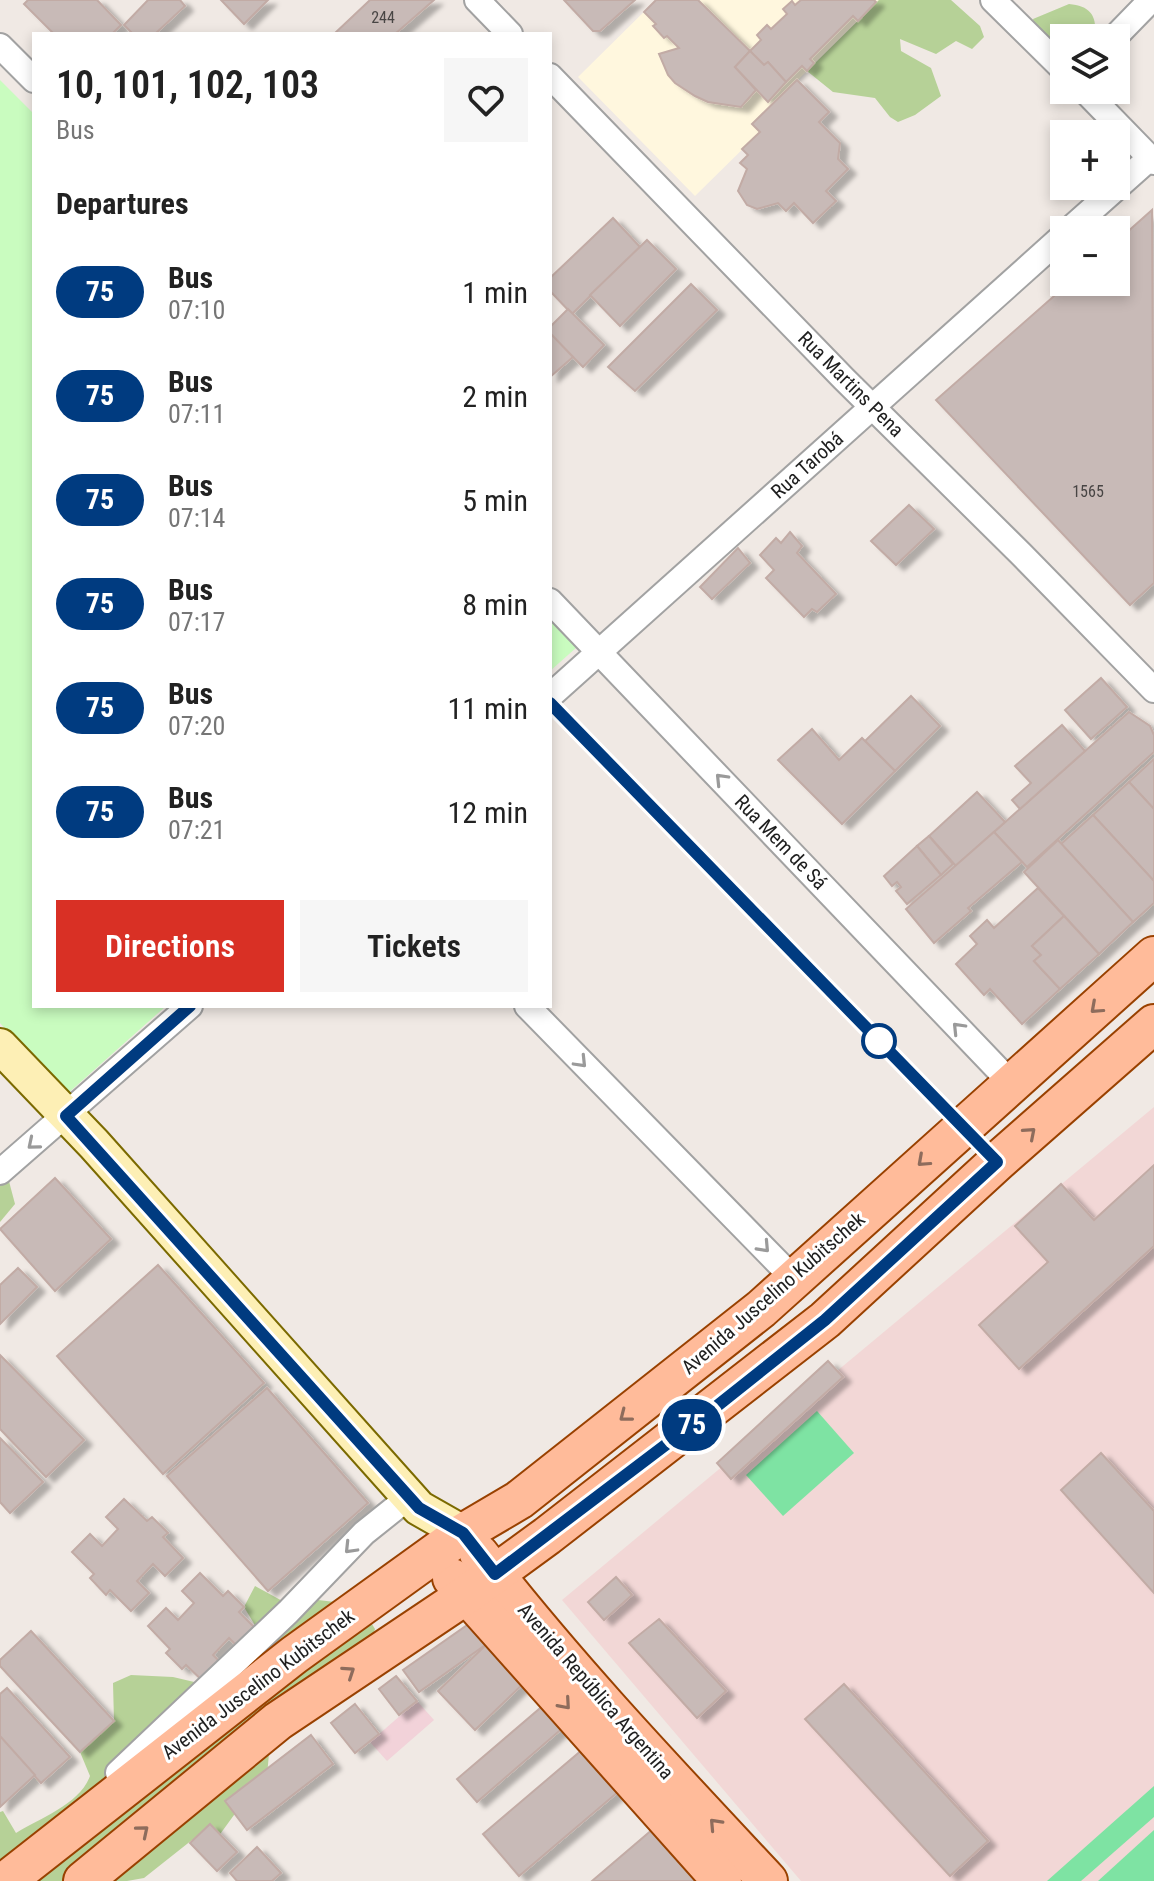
<!DOCTYPE html>
<meta charset="utf-8">
<style>
:root{--surface:#fff;--page:#f6f6f6;--text:#222;--muted:#767676;--accent:#d93025}
body{margin:0;font-family:"Roboto Condensed",sans-serif;background:var(--page);color:var(--text);height:100vh;display:flex;flex-direction:column;font-size:30px;white-space:nowrap}
*{box-sizing:border-box;margin:0}
p{font-size:26px;color:var(--muted)}
.icon{flex:none;width:44px;height:44px;fill:none;stroke:currentColor;stroke-width:2;stroke-linecap:round;stroke-linejoin:round}
.map{position:relative;flex:1;overflow:hidden}
.panel{position:absolute;left:32px;top:32px;width:520px;height:976px;display:flex;flex-direction:column;background:var(--surface);border-radius:0px;box-shadow:0 4px 12px #0003}
.panel>*{flex:none}
.badge{padding:0 16px;border-radius:26px;font-size:28px;line-height:52px}
.tools{position:absolute;left:1050px;top:24px;display:grid;gap:16px}
.tools a{display:grid;place-items:center;width:80px;height:80px;border-radius:0px;background:var(--surface);box-shadow:0 4px 12px #0003;font-size:40px}
.map>.badge{position:absolute;translate:-50% -50%;box-shadow:0 0 0 4px #fff}
h2{padding:0 24px;font-size:30px;line-height:72px}
.round{display:grid;place-items:center;flex:none;width:84px;height:84px;border-radius:0px;background:var(--page)}
.summary{display:flex;align-items:center;justify-content:space-between;height:136px;padding:0 24px}
h1{font-size:38px;font-weight:600;line-height:60px}
.cta{display:flex;gap:16px;margin-top:auto;padding:16px 24px}
.cta a{flex:1;height:92px;border-radius:0px;background:var(--accent);color:#fff;font-size:32px;font-weight:600;line-height:92px;text-align:center}
.cta a+a{background:var(--page);color:var(--text)}
ul{padding:0;list-style:none}
li{display:flex;align-items:center;gap:24px;height:104px;padding:0 24px}
li div{flex:1}
li b{display:block;font-size:30px}
li em{font-style:normal}
li .badge{min-width:88px;font-weight:700;text-align:center}
.map>svg:first-child{display:block}
</style>
<div class="map">
<svg width="1154" height="1881" viewBox="0 0 1154 1881">
<defs>
<filter id="shadow"><feDropShadow dx="8" dy="5" stdDeviation="2" flood-color="#0004"/></filter>
</defs>
<rect width="100%" height="100%" fill="#f0e9e4"/>
<polygon fill="#f2d2d9" points="417,1701 434,1720 387,1761 370,1742"/>
<polygon fill="#fff7de" points="656,0 879,0 753,124 760,132 695,196 578,77"/>
<polygon fill="#f2d7d6" points="1154,1107 1154,1881 801,1881 562,1600"/>
<g fill="#b6d197">
<polygon points="879,0 951,0 980,26 984,37 972,49 956,41 936,54 900,39 901,51 931,68 941,96 915,115 898,122 890,117 875,98 833,92 807,71"/>
<path d="M1069,4C1089,6 1097,14 1095,35L1091,38H1064V44L1053,43L1036,34L1033,19Z"/>
<polygon points="0,1168 6,1170 15,1204 0,1222"/>
<path d="M255,1586L286,1603L293,1597L360,1605L375,1629L367,1655L270,1742L267,1776L242,1804L218,1837L192,1840L144,1878L127,1881H0V1812L3,1811L16,1833C40,1818 80,1804 90,1776L80,1752L114,1721L113,1683L131,1675L173,1677L207,1685L259,1632L244,1607Z"/>
</g>
<g fill="#c9fcbf">
<polygon points="0,80 34,114 34,1006 166,1006 66,1095 0,1023"/>
<polygon points="550,620 577,647 550,671"/>
</g>
<g fill="#7ee3a3">
<polygon points="817,1411 854,1453 783,1516 746,1475"/>
<polygon points="1154,1786 1154,1817 1081,1881 1047,1881"/>
<polygon points="1154,1830 1154,1881 1098,1881"/>
</g>
<g fill="#c8bab7" stroke="#c2aba5" stroke-width="2" filter="url(#shadow)">
<polygon points="28,0 97,0 121,25 112,34 54,34 24,4"/>
<polygon points="148,0 180,0 185,6 155,34 133,34 124,25"/>
<polygon points="221,0 268,0 244,24"/>
<polygon points="370,0 434,0 395,34 334,34"/>
<polygon points="564,0 635,0 600,31 593,31"/>
<polygon points="656,0 698,0 750,51 735,67 756,90 741,107 708,102 695,96 675,83 668,75 659,54 679,48 667,36 664,38 653,26 656,24 644,12"/>
<polygon points="801,0 874,0 876,2 858,21 853,16 810,59 814,63 807,71 802,66 786,82 768,62 764,65 750,51 761,40 757,35 767,25 771,29 787,14 783,9 792,1 795,5"/>
<polygon points="750,51 764,65 768,62 786,82 768,102 735,67"/>
<polygon points="797,80 829,112 819,122 840,143 838,159 848,169 826,191 836,201 813,223 794,203 786,211 778,203 757,209 747,205 738,191 747,169 740,163 748,155 742,149 760,132 752,124"/>
<polygon points="1152,210 1154,583 1130,605 936,400 1070,282 1116,282 1116,242"/>
<polygon points="613,218 640,247 572,314 550,291 550,278"/>
<polygon points="647,240 676,269 620,326 590,295"/>
<polygon points="691,284 717,310 635,391 608,367"/>
<polygon points="568,309 604,345 583,367 550,334 550,327"/>
<polygon points="550,333 573,357 550,377"/>
<polygon points="909,505 934,529 896,565 871,541"/>
<polygon points="790,532 802,546 797,553 836,594 817,612 812,609 804,617 766,578 774,570 760,555 776,538 781,543"/>
<polygon points="738,548 750,563 712,599 700,587"/>
<polygon points="1101,678 1127,707 1091,739 1065,710"/>
<polygon points="911,696 940,726 895,771 865,741"/>
<polygon points="1129,712 1150,726 1154,735 1154,752 1027,867 994,832"/>
<polygon points="1062,725 1085,751 1020,809 1012,800 1031,783 1015,766"/>
<polygon points="812,729 839,760 862,738 895,771 842,824 778,760"/>
<polygon points="1154,759 1154,809 1129,782"/>
<polygon points="1129,782 1154,809 1154,881 1093,815"/>
<polygon points="977,792 1005,822 956,866 929,836"/>
<polygon points="1093,815 1154,881 1154,903 1133,922 1061,844"/>
<polygon points="994,832 1022,862 968,908 971,911 934,943 906,909"/>
<polygon points="929,836 953,864 941,875 917,846"/>
<polygon points="1058,840 1133,922 1099,954 1024,872"/>
<polygon points="917,846 941,875 907,904 896,891 901,887 897,882 892,886 884,876"/>
<polygon points="1038,888 1064,916 1032,946 1041,955 1034,961 1060,989 1022,1024 990,989 984,995 956,964 977,944 970,936 987,920 994,928"/>
<polygon points="1064,916 1099,954 1060,989 1034,961 1041,955 1032,946"/>
<polygon points="1154,1165 1154,1246 1019,1369 979,1325 1048,1262 1015,1226 1061,1184 1094,1220"/>
<polygon points="55,1178 111,1239 55,1291 0,1229"/>
<polygon points="158,1265 264,1383 163,1474 57,1356"/>
<polygon points="18,1268 37,1287 0,1324 0,1285"/>
<polygon points="0,1355 84,1440 46,1477 0,1429"/>
<polygon points="828,1361 843,1377 731,1479 717,1463"/>
<polygon points="267,1388 368,1503 268,1591 167,1476"/>
<polygon points="0,1438 43,1482 10,1513 0,1502"/>
<polygon points="1101,1453 1154,1511 1154,1593 1061,1490"/>
<polygon points="124,1499 147,1521 152,1517 168,1533 163,1537 183,1558 165,1576 153,1564 137,1581 149,1593 131,1611 110,1590 106,1595 90,1578 94,1574 72,1552 90,1534 102,1546 118,1529 106,1517"/>
<polygon points="200,1573 223,1596 228,1591 244,1607 239,1612 259,1632 241,1650 229,1638 213,1655 225,1667 207,1685 186,1665 182,1669 166,1653 170,1649 148,1626 166,1608 178,1620 194,1603 182,1591"/>
<polygon points="616,1577 632,1595 604,1620 588,1602"/>
<polygon points="659,1619 726,1691 697,1718 629,1643"/>
<polygon points="473,1621 488,1643 419,1692 403,1670"/>
<polygon points="31,1631 114,1721 80,1752 0,1666 0,1660"/>
<polygon points="488,1643 525,1682 475,1730 438,1691"/>
<polygon points="396,1676 417,1701 399,1715 379,1689"/>
<polygon points="844,1684 988,1841 950,1876 805,1719"/>
<polygon points="7,1688 70,1757 41,1783 0,1738 0,1694"/>
<polygon points="355,1704 379,1734 355,1753 331,1723"/>
<polygon points="545,1704 565,1726 477,1802 457,1779"/>
<polygon points="311,1735 333,1764 247,1830 225,1801"/>
<polygon points="0,1736 35,1775 0,1807"/>
<polygon points="589,1744 625,1786 519,1876 483,1834"/>
<polygon points="660,1823 700,1881 592,1881"/>
<polygon points="210,1824 237,1852 217,1871 190,1843"/>
<polygon points="257,1847 281,1873 272,1881 237,1881 230,1873"/>
</g>
<g fill="none" stroke-linecap="round" stroke-linejoin="round">
<defs>
<g id="street">
<polyline points="477,0 510,34"/>
<polyline points="993,0 1064,70"/>
<polyline points="1114,38 1151,0"/>
<polyline points="0,46 34,80"/>
<polyline points="550,76 844,379 1021,554 1154,690"/>
<polyline points="1084,90 1154,162"/>
<polyline points="1069,230 1150,158"/>
<polyline points="550,601 1012,1084"/>
<polyline points="550,696 1064,235"/>
<polyline points="527,1006 793,1278"/>
<polyline points="0,1172 190,1006"/>
<polyline points="118,1773 288,1612 364,1533 409,1497"/>
</g>
<polyline id="secondary" points="0,1046 94,1144 419,1508 463,1533"/>
<g id="primary">
<path d="M479,1554C568,1669 669,1775 768,1881"/>
<polyline points="452,1578 722,1881"/>
<polyline points="6,1881 294,1655 463,1533 519,1500 761,1309 1154,956"/>
<polyline points="83,1881 278,1721 466,1595 547,1536 825,1320 997,1162 1154,1024"/>
</g>
</defs>
<use href="#street" stroke="#a2a2a2" stroke-width="28"/>
<use href="#secondary" stroke="#7b6a00" stroke-width="38"/>
<use href="#primary" stroke="#994100" stroke-width="42"/>
<use href="#street" stroke="#fff" stroke-width="24"/>
<use href="#secondary" stroke="#fdefb5" stroke-width="34"/>
<use href="#primary" stroke="#ffbb9a" stroke-width="38"/>
</g>
<defs><path id="oneway-chevron" d="M-2-3.5L2.5 0L-2 3.5" fill="none" stroke-width="1.6" stroke-linecap="round" stroke-linejoin="round" transform="scale(2)"/></defs>
<g stroke="#9a9a9a">
<use href="#oneway-chevron" transform="translate(721 779) rotate(-134)"/>
<use href="#oneway-chevron" transform="translate(958 1028) rotate(-134)"/>
<use href="#oneway-chevron" transform="translate(581 1062) rotate(46)"/>
<use href="#oneway-chevron" transform="translate(33 1144) rotate(140)"/>
<use href="#oneway-chevron" transform="translate(764 1247) rotate(47)"/>
<use href="#oneway-chevron" transform="translate(350 1548) rotate(134)"/>
</g>
<g stroke="#8e6c5c">
<use href="#oneway-chevron" transform="translate(1096 1008) rotate(138)"/>
<use href="#oneway-chevron" transform="translate(1030 1133) rotate(-41)"/>
<use href="#oneway-chevron" transform="translate(923 1161) rotate(138)"/>
<use href="#oneway-chevron" transform="translate(625 1416) rotate(142)"/>
<use href="#oneway-chevron" transform="translate(349 1672) rotate(-34)"/>
<use href="#oneway-chevron" transform="translate(565 1704) rotate(49)"/>
<use href="#oneway-chevron" transform="translate(715 1824) rotate(-133)"/>
<use href="#oneway-chevron" transform="translate(143 1831) rotate(-40)"/>
</g>
<g fill="none" stroke-linecap="round" stroke-linejoin="round">
<defs>
<polyline id="line" points="190,1006 66,1116 419,1508 463,1533 495,1574 717,1406 825,1320 997,1162 550,703"/>
</defs>
<use href="#line" stroke="#fff" stroke-width="18"/>
<use href="#line" stroke="#003b80" stroke-width="12"/>
</g>
<circle fill="#fff" stroke="#003b80" stroke-width="4" cx="879" cy="1041" r="16"/>
<g text-anchor="middle" dominant-baseline="central" stroke-width="6" stroke-linejoin="round" paint-order="stroke">
<g font-size="16" fill="#484544">
<text x="383" y="17">244</text>
<text x="1088" y="491">1565</text>
</g>
<g font-size="20" fill="#1e1e1e" stroke="#fff">
<text transform="translate(851 384) rotate(45)">Rua Martins Pena</text>
<text transform="translate(807 465) rotate(-42)">Rua Tarobá</text>
<text transform="translate(781 842) rotate(46)">Rua Mem de Sá</text>
<text transform="translate(773 1293) rotate(-41)">Avenida Juscelino Kubitschek</text>
<text transform="translate(258 1684) rotate(-37)">Avenida Juscelino Kubitschek</text>
<text transform="translate(596 1691) rotate(49)">Avenida República Argentina</text>
</g>
</g>
</svg>
<div class="tools">
<a><svg class="icon" aria-label="layers" viewBox="0 0 24 24"><path d="M12 4l9 5-9 5-9-5zM3 14l9 5 9-5"/></svg></a>
<a>+</a>
<a>−</a>
</div>
<b class="badge" style="left:692px;top:1425px;background:#003b80;color:#fff">75</b>
<section class="panel">
<div class="summary"><div><h1>10, 101, 102, 103</h1><p>Bus</p></div><a class="round"><svg class="icon" aria-label="heart" viewBox="0 0 24 24"><path d="M12 20l-8-8c-3-5 5-10 8-4 3-6 11-1 8 4z"/></svg></a></div>
<h2>Departures</h2>
<ul>
<li><span class="badge" style="background:#003b80;color:#fff">75</span><div><b>Bus</b><p>07:10</p></div><em>1 min</em></li>
<li><span class="badge" style="background:#003b80;color:#fff">75</span><div><b>Bus</b><p>07:11</p></div><em>2 min</em></li>
<li><span class="badge" style="background:#003b80;color:#fff">75</span><div><b>Bus</b><p>07:14</p></div><em>5 min</em></li>
<li><span class="badge" style="background:#003b80;color:#fff">75</span><div><b>Bus</b><p>07:17</p></div><em>8 min</em></li>
<li><span class="badge" style="background:#003b80;color:#fff">75</span><div><b>Bus</b><p>07:20</p></div><em>11 min</em></li>
<li><span class="badge" style="background:#003b80;color:#fff">75</span><div><b>Bus</b><p>07:21</p></div><em>12 min</em></li>
</ul>
<div class="cta"><a>Directions</a><a>Tickets</a></div>
</section>
</div>
